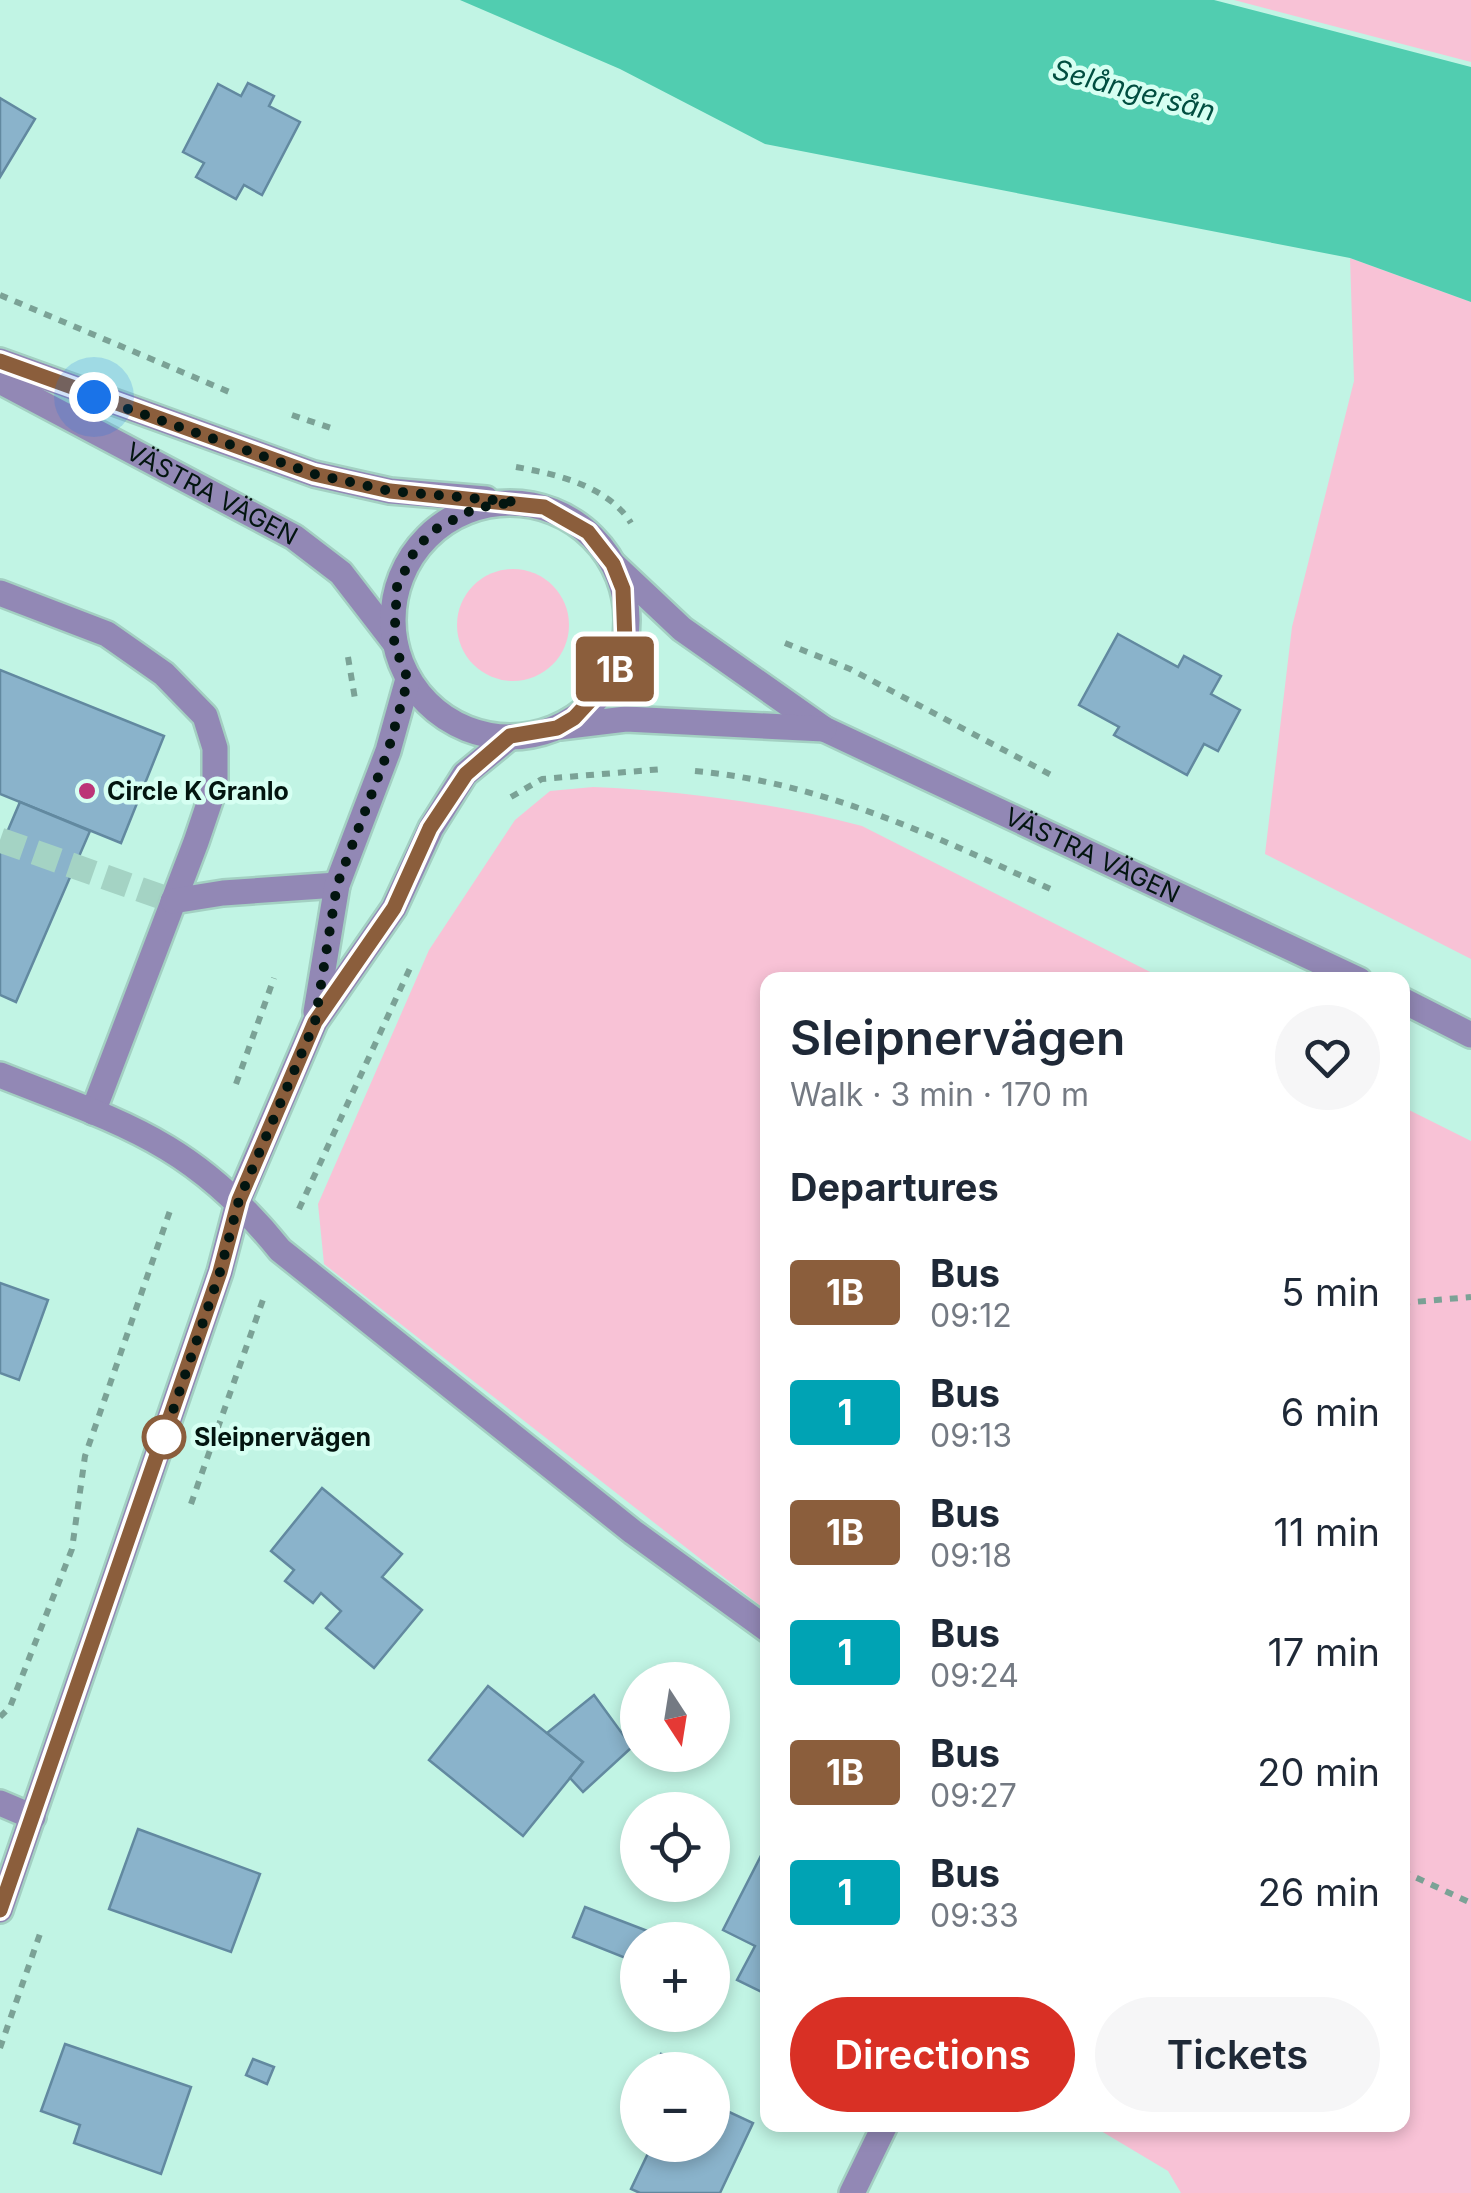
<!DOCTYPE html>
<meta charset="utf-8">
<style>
:root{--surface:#fff;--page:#f6f6f7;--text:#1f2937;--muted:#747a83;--accent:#d93025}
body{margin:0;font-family:Inter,sans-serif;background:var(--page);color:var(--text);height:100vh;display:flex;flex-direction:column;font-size:38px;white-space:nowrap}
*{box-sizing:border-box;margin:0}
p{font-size:32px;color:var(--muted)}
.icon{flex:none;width:55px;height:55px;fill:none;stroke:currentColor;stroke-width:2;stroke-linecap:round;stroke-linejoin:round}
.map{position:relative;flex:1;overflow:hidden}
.details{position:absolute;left:760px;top:972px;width:650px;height:1160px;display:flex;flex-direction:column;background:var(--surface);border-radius:20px;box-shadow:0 5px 15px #0003}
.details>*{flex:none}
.badge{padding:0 20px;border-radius:8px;font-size:35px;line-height:65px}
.needle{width:65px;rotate:168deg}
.fabs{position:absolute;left:620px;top:1662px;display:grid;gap:20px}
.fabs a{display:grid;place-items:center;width:110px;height:110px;border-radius:50%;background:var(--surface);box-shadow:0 5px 15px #0003;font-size:50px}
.you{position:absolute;width:50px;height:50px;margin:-25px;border:8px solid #fff;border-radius:50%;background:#1a73e8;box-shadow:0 0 0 15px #1a73e833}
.map>.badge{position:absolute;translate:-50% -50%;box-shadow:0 0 0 5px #fff}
h2{padding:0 30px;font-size:38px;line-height:90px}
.round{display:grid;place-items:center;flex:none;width:105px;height:105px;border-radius:52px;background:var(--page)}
.summary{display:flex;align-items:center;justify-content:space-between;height:170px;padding:0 30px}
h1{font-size:48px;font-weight:600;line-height:75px}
.action{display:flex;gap:20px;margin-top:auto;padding:20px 30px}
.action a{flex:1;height:115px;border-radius:60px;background:var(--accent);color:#fff;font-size:40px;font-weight:600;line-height:115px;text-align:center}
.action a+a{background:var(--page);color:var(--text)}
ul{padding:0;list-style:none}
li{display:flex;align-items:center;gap:30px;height:120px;padding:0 30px}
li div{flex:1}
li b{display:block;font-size:38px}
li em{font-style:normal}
li .badge{min-width:110px;font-weight:700;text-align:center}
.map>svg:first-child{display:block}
</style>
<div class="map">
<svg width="1471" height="2193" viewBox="0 0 1471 2193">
<rect width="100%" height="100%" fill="#c1f4e4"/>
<g fill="#f8c2d6">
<polygon points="1234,0 1471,0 1471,62"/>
<polygon points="1350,258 1471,302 1471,959 1265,854 1292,627 1354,381"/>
<circle cx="513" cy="625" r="56"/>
<path d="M593,787C684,791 774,803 862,826L1166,980H768L767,1611L324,1264L318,1204L429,950L515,820L550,791Z"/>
<polygon points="1403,1107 1471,1141 1471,2193 1181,2193 1168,2171 1091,2125 1402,2125"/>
</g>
<polygon fill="#51cdb0" points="460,0 1214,0 1471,67 1471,302 1350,258 765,144 620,69"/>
<g fill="#8ab3cb" stroke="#6289a0" stroke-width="2.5">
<polygon points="248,83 274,96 269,106 300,122 262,195 244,185 236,199 196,177 204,163 183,152 218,84 241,96"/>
<polygon points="0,98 35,119 0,177"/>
<polygon points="1118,634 1178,667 1184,656 1221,676 1211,694 1240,710 1218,751 1204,744 1187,775 1114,735 1119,727 1079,705"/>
<polygon points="0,670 164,736 121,843 0,794"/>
<polygon points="20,802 90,831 16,1002 0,995 0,849"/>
<polygon points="0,1283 48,1300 19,1380 0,1373"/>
<polygon points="322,1488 402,1554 382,1577 422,1610 374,1668 326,1628 341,1611 321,1593 313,1603 285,1581 294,1570 271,1551"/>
<polygon points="488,1686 583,1762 523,1836 429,1760"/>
<polygon points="594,1695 632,1747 583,1792 570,1778 583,1762 547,1733"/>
<polygon points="138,1829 260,1874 231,1952 109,1909"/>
<polygon points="768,1842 768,1995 737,1980 755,1946 723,1930"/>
<polygon points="585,1907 658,1935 656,1940 638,1940 638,1963 573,1937"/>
<polygon points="65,2044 191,2087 161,2174 74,2143 80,2125 41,2111"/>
<polygon points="661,2054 695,2070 653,2070"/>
<polygon points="253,2059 274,2067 267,2084 246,2075"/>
<polygon points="712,2104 753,2123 720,2193 640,2193 631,2189 652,2145 712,2145"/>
</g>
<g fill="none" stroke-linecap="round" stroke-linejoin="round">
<polyline stroke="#a4d3c4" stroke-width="25" stroke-dasharray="25 12" stroke-linecap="butt" points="0,840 173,901"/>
<defs>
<g id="minor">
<polyline points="0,361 314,474 390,491 486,499"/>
<path id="s1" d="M0,381L294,537L341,573L395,643"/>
<circle cx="510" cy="620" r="117"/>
<path id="s2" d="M613,564L682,629L824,729L1359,980"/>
<polyline points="0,593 107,634 164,674 205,716 215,748 215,786 196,842 93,1112"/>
<polyline points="560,727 626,719 824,729"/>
<polyline points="173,901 223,893 337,885"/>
<polyline points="1402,1000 1471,1035"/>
<polyline points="316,1012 337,885 388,751 408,679"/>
<path d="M0,1075C124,1124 193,1142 280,1250L633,1532L768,1630"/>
<polyline points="0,1803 33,1817"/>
<polyline points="0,1910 220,1272 239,1199 315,1022 394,908 431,828 465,774 510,737"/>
<polyline points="852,2193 885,2125"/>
</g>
</defs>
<use href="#minor" stroke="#a3d0c2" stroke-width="30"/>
<g stroke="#7ba296" stroke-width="6" stroke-dasharray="8 8" stroke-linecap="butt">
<polyline points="0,295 234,394"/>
<polyline points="292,415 337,430"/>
<path d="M516,467C556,474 608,486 631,523"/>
<polyline points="785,643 850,669 1055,777"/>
<polyline points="348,657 355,699"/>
<path d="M695,771C825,783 938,838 1055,891"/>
<polyline points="511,797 542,779 663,769"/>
<polyline points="236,1084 274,978"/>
<polyline points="299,1209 411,966"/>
<polyline points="1402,1303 1471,1297"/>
<polyline points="191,1504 265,1294"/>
<polyline points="0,1717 10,1707 72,1549 85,1456 172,1205"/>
<polyline points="1402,1871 1471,1903"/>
<polyline points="0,2048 41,1931"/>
</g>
<use href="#minor" stroke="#9288b5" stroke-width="25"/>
</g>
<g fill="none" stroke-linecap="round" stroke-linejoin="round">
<defs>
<polyline id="line" points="0,361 314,474 390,491 544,507 588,532 613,564 623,589 625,642 611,678 574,718 557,728 510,736 466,774 430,828 394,908 315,1022 239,1200 220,1272 0,1910"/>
</defs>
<use href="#line" stroke="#fff" stroke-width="22"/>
<use href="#line" stroke="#8b5e3c" stroke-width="15"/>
<polyline stroke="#031510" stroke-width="10" stroke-dasharray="0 18" points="94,397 314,474 390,491 516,502 476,508 432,531 414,552 397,587 394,644 408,680 388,751 337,885 315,1022 239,1200 220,1272 164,1437"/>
</g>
<circle fill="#bc3577" stroke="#d6fff2" stroke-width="4" cx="87" cy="791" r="10"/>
<circle fill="#fff" stroke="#8b5e3c" stroke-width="5" cx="164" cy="1437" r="20"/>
<g text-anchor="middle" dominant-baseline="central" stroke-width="9" stroke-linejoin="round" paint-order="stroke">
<g font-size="25" fill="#031510" stroke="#d6fff2">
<text stroke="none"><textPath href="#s1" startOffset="240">VÄSTRA VÄGEN</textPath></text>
<text stroke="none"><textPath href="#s2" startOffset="565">VÄSTRA VÄGEN</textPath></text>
</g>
<g font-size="25" font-weight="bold" fill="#031510" stroke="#d6fff2" text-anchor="start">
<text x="107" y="791">Circle K Granlo</text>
</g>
<g font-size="25" font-weight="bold" fill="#031510" stroke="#d6fff2" text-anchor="start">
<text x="194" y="1437">Sleipnervägen</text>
</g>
<g font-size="28" font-style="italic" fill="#014e40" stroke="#d6fff2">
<text transform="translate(1134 90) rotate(15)">Selångersån</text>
</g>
</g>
</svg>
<div class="fabs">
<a><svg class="needle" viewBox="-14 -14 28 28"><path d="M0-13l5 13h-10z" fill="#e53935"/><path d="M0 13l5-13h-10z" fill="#747a83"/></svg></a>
<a><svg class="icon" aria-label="locate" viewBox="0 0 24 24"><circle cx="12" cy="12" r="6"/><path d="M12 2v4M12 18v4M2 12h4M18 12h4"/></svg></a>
<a>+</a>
<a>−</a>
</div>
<div class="you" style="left:94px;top:397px"></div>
<b class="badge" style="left:615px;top:669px;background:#8b5e3c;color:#fff">1B</b>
<section class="details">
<div class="summary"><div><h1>Sleipnervägen</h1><p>Walk · 3 min · 170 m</p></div><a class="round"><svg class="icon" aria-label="heart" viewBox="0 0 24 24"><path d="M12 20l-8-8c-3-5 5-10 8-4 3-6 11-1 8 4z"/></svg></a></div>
<h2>Departures</h2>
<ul>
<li><span class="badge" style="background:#8b5e3c;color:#fff">1B</span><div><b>Bus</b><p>09:12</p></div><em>5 min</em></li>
<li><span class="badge" style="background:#00a3b4;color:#fff">1</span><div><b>Bus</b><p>09:13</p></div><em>6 min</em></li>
<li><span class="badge" style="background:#8b5e3c;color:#fff">1B</span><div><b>Bus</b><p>09:18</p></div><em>11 min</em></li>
<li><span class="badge" style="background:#00a3b4;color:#fff">1</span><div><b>Bus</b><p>09:24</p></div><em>17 min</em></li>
<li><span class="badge" style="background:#8b5e3c;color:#fff">1B</span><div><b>Bus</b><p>09:27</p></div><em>20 min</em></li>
<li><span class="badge" style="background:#00a3b4;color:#fff">1</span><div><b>Bus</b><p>09:33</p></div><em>26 min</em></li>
</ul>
<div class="action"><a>Directions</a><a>Tickets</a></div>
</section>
</div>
